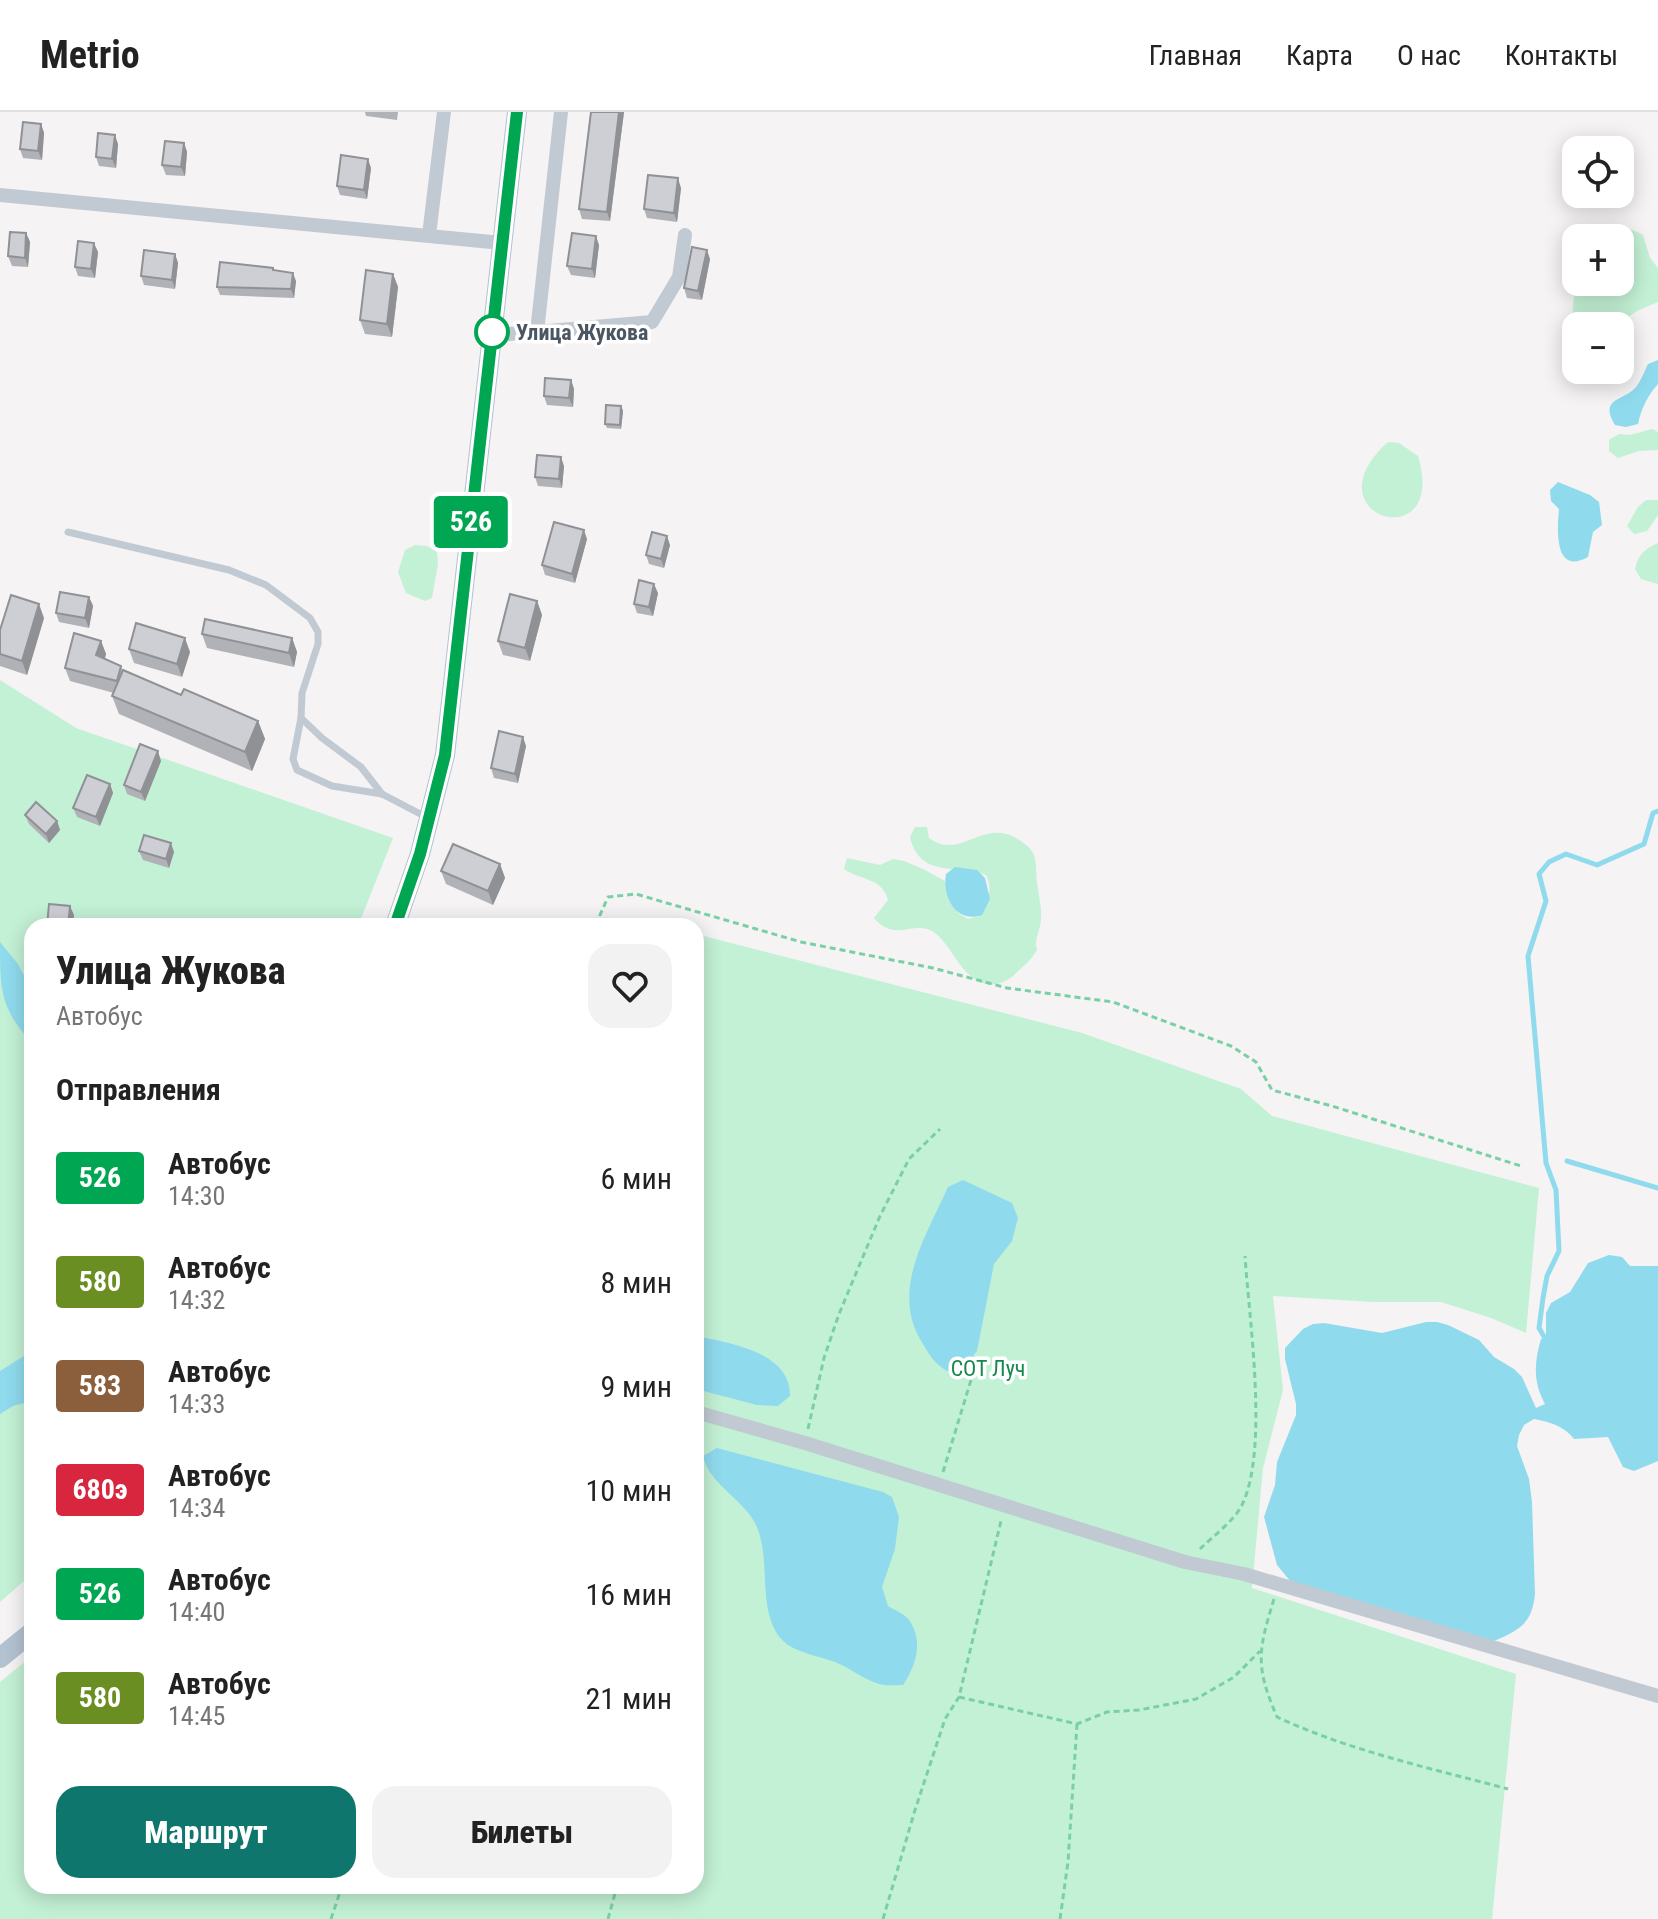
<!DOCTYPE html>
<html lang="ru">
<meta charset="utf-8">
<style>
:root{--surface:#fff;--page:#f2f2f2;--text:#222;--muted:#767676;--line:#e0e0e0;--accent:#0f766e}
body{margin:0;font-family:"Roboto Condensed",sans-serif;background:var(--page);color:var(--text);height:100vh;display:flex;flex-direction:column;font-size:30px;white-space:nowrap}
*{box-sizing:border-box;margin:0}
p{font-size:26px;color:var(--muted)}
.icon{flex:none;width:44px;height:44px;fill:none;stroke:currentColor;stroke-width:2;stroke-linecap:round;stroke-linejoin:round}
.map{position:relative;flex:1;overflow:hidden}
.drawer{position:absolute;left:24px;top:806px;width:680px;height:976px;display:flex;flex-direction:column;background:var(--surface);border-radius:24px;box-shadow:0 4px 20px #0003}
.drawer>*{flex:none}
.badge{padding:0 16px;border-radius:6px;font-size:28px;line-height:52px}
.controls{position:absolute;left:1562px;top:24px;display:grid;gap:16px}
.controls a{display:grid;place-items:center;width:72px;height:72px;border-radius:16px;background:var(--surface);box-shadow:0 4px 20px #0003;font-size:40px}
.map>.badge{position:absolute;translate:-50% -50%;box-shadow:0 0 0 4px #fff}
h2{padding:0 32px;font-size:30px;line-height:72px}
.round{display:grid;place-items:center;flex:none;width:84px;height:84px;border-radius:24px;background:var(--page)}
.summary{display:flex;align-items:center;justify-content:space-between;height:136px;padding:0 32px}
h1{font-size:38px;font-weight:800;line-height:60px}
.action{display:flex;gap:16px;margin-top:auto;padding:16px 32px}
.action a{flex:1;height:92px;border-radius:24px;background:var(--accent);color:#fff;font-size:32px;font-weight:800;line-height:92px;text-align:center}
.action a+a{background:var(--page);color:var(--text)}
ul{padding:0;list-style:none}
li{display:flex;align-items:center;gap:24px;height:104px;padding:0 32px}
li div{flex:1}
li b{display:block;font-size:30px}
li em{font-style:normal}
li .badge{min-width:88px;font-weight:700;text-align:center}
header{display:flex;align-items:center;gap:48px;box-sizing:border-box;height:112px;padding:0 40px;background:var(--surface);border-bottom:2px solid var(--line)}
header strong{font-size:38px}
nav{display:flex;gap:44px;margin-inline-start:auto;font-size:28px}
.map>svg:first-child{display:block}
</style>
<header>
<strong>Metrio</strong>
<nav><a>Главная</a><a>Карта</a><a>О нас</a><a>Контакты</a></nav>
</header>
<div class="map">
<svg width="1658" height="1807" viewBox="0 0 1658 1807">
<rect width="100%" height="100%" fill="#f5f3f3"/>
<g fill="#c3f1d5">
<path d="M1610,116L1633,118L1643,123L1650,146L1658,156V190L1637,199L1615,214L1576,215C1571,203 1573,197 1574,184C1575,159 1553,160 1576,131V170H1620V126H1583Z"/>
<polygon points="1652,317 1658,320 1658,338 1639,339 1618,346 1609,339 1609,328 1619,322 1630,323"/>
<path d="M1388,330L1399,331L1418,344C1449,447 1305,405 1388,330Z"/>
<polygon points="1646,388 1658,388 1658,403 1647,419 1634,422 1627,414 1638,395"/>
<path d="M1658,431V472L1641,467L1635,457C1638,442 1645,437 1658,431Z"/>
<polygon points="415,433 427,434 437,440 438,452 432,486 425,489 406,481 398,460 405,438"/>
<polygon points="0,568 76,616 393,726 358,814 32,814 32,1462 0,1490"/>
<path d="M915,715H927L929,726C963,751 984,699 1025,732C1039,742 1035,755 1037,770C1038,782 1042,794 1041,806C1041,815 1037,822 1036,830C1035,839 1040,833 1035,841C1031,848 1024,854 1018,859C1010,868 999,874 986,872C961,866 953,835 935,821C915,806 896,832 874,806L888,788C882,765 861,769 844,757L847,746L880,753L893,747L904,749L925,758L945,769L958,801L968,807L979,804C987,789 994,779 986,763C959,751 920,768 910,725Z"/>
<polygon points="696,822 1082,921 1241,977 1272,1004 1539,1076 1526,1221 1491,1206 1441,1190 1374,1190 1273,1184 1283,1278 1263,1356 1252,1476 1516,1562 1492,1807 0,1807 0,1570 32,1544 32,1774 696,1774"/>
</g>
<g fill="#90daee">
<path d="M1658,248V272C1648,283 1641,297 1638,312L1626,315L1615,313C1599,285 1623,290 1636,275C1641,269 1644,260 1648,252Z"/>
<path d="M1558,370L1590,383L1599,390L1602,413L1593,420L1588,445C1554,464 1557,417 1559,397L1551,389L1550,378Z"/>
<path d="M955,755L977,758L985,766L990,787L982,803C956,812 942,785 946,762Z"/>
<path d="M0,830L18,852L32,879V931C0,896 0,878 0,830Z"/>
<path d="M963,1068L1012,1091L1018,1106L1012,1129L994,1152L977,1239L964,1255L947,1259C935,1252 930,1244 923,1232C889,1179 926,1125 948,1075Z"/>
<path d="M1609,1143L1622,1145L1630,1154H1658V1349L1634,1359L1623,1355L1608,1325L1574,1327C1564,1314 1550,1310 1534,1307L1524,1313L1519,1323L1517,1334L1529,1367L1532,1390L1535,1482C1532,1512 1519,1518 1494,1529L1291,1470L1277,1453L1264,1405L1275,1373L1277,1350L1296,1303V1292L1285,1247V1236L1303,1217L1313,1212L1324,1211L1382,1221L1426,1210H1437L1448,1213L1479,1228L1494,1245L1514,1257L1522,1265L1536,1296L1545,1292C1533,1270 1534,1251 1541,1227H1546V1201L1551,1191L1570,1180L1588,1151Z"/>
<path d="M696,1224C730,1231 791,1240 790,1284L778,1294L757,1293L696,1277Z"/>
<polygon points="32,1239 32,1289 13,1294 0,1302 0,1259"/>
<path d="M717,1336L883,1380L892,1385L899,1405L895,1437L882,1475L888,1494C894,1498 905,1502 909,1508C924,1529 916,1554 903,1573C896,1573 886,1574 879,1572C863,1567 850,1556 835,1550C821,1545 800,1541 788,1533C753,1507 774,1448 755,1411C742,1386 709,1372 703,1344Z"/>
</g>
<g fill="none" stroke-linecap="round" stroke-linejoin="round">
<g stroke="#90daee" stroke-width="5">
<polyline points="1567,1049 1658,1076"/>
<polyline points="1546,1228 1539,1216 1543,1186 1547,1164 1559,1139 1556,1078 1546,1051 1528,844 1546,789 1539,762 1549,750 1566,742 1597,753 1644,732 1653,701 1658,699"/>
</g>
<g stroke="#7ad0a6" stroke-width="3" stroke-dasharray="6 4" stroke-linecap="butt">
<polyline points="599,814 600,803 608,785 636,782 801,830 933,856 1007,876 1113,890 1231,934 1256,950 1272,978 1332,994 1521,1054"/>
<polyline points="808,1317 824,1246 839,1202 880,1104 909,1047 940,1017"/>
<polyline points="943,1360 971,1268"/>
<path d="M1200,1437C1213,1424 1234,1409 1242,1393C1269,1337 1249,1207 1245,1144"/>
<polyline points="696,1442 699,1422"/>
<path d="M1274,1487C1258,1539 1255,1554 1277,1605C1350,1639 1430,1656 1508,1677"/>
<polyline points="959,1585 1077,1612 1107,1600 1139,1598 1196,1587 1234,1565 1260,1539"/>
<polyline points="331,1807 342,1774"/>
<polyline points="608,1807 617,1774"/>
<polyline points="883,1807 915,1698 945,1607 959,1585 1001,1409"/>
<polyline points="1060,1807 1068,1750 1077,1612"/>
</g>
<g stroke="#c1cad2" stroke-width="7">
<polyline points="68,420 229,458 266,473 310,506 318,520 318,532 302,581 301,606 322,626 361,655 382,682"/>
<polyline points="301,606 293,647 297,658 332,674 382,682 428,706"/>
</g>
<g stroke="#c1cad2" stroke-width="14">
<polyline points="0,83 502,131"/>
<polyline points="429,123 444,0"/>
<polyline points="537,220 652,210 679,165 685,123"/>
<polyline points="492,223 537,220 561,0"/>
<polyline points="696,1300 805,1331 1185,1450 1244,1462 1658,1584"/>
</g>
<g stroke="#b3c2d1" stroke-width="20">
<polyline points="395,814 420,742 445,643 517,0"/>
<polyline points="0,1546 32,1520"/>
</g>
</g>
<g fill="#b0b2b7">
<polygon points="365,0 398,0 397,8 366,4"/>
<polygon points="590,0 624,0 610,109 582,107 579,97 591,3"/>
<polygon points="41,12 44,21 42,48 23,46 20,37"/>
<polygon points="184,31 187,40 185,64 166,63 162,53"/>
<polygon points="118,32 116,56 99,54 96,45"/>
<polygon points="371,56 367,87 340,83 337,74"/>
<polygon points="681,76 677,110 647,106 644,97"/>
<polygon points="26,121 30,130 28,155 12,154 8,144"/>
<polygon points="599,133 595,166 571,163 567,154"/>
<polygon points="98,140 95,166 78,164 75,155"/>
<polygon points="175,142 178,151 175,177 144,173 141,164"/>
<polygon points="710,147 702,188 687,186 684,176"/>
<polygon points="273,156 274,158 296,169 294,186 220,183 217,175"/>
<polygon points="393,162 398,175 392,225 365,222 360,208"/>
<polygon points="571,268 574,277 573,295 547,293 544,284"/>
<polygon points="621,294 623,299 621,317 607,316 605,312"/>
<polygon points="564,354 562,376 538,374 535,365"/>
<polygon points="587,427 575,471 545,463 542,453"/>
<polygon points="670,433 664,456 649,452 646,443"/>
<polygon points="658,481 653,504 637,501 634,492"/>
<polygon points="89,485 93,494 89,516 59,510 56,501"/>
<polygon points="537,489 542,503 530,549 503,543 498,529"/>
<polygon points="44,506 27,563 0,554 0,518"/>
<polygon points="202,522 292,526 297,540 294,555 207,536"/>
<polygon points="101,529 106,542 105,547 121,554 123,559 181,583 258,609 265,627 252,659 119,602 112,584 114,581 70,569 65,556"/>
<polygon points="129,537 190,540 182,565 134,551"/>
<polygon points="526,634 518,671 494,666 491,656"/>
<polygon points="161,649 145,689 127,682 124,673"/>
<polygon points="110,672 113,681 100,714 77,705 73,696"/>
<polygon points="25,703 57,709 60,718 49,731 29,712"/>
<polygon points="139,739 174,740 169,756 143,748"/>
<polygon points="500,752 505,766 493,793 446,772 441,759"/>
</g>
<g fill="#909195">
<polygon points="619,0 624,0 610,109 607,100"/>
<polygon points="41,12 44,21 42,48 38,39"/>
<polygon points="115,23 118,32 116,56 112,47"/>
<polygon points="184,31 187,40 185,64 181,55"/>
<polygon points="368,47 371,56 367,87 364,78"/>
<polygon points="678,66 681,76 677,110 674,101"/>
<polygon points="26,121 30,130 28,155 25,146"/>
<polygon points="596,124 599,133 595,166 592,157"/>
<polygon points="94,131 98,140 95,166 91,157"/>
<polygon points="707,138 710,147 702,188 698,179"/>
<polygon points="175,142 178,151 175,177 172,168"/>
<polygon points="293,161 296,169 294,186 291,177"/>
<polygon points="393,162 398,175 392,225 387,212"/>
<polygon points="571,268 574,277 573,295 569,286"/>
<polygon points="621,294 623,299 621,317 620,313"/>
<polygon points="561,345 564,354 562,376 559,367"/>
<polygon points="584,418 587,427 575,471 572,462"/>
<polygon points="667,424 670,433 664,456 661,447"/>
<polygon points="654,472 658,481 653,504 649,495"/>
<polygon points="89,485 93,494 89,516 85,506"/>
<polygon points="537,489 542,503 530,549 525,536"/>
<polygon points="39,492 44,506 27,563 22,549"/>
<polygon points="185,526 190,540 182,565 177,552"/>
<polygon points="292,526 297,540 294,555 289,541"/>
<polygon points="101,529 106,542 101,557 96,543"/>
<polygon points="258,609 265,627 252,659 245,640"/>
<polygon points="523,625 526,634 518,671 515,662"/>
<polygon points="158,639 161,649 145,689 141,680"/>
<polygon points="110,672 113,681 100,714 96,705"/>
<polygon points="57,709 60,718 49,731 46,722"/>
<polygon points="171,731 174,740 169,756 166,747"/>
<polygon points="500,752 505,766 493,793 488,779"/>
<polygon points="70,794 74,803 73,814 68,814"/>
</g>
<g fill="#cdcfd5" stroke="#909195" stroke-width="2">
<polygon points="591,0 619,0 607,100 579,97"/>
<polygon points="23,10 41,12 38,39 20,37"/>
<polygon points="98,21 115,23 112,47 96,45"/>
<polygon points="165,29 184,31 181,55 162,53"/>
<polygon points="341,43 368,47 364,78 337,74"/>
<polygon points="648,63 678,66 674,101 644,97"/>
<polygon points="10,120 26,121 25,146 8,144"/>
<polygon points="572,121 596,124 592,157 567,154"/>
<polygon points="78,129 94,131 91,157 75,155"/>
<polygon points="692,135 707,138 698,179 684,176"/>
<polygon points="144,138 175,142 172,168 141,164"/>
<polygon points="220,150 273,156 273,158 293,161 291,177 217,175"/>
<polygon points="366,158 393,162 387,212 360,208"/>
<polygon points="545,266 571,268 569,286 544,284"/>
<polygon points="606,293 621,294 620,313 605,312"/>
<polygon points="537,343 561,345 559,367 535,365"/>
<polygon points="554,410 584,418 572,462 542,453"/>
<polygon points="652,420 667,424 661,447 646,443"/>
<polygon points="639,468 654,472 649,495 634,492"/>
<polygon points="60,480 89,485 85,506 56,501"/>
<polygon points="510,482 537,489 525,536 498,529"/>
<polygon points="11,483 39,492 22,549 0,542 0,518"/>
<polygon points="205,507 292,526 289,541 202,522"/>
<polygon points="136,511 185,526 177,552 129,537"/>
<polygon points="74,521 101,529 96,543 121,554 117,569 65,556"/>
<polygon points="123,558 181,583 184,577 258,609 245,640 112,584"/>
<polygon points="499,619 523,625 515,662 491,656"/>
<polygon points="140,632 158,639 141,680 124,673"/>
<polygon points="87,663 110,672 96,705 73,696"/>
<polygon points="36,690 57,709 46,722 25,703"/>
<polygon points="144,723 171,731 166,747 139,739"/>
<polygon points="453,732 500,752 488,779 441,759"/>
<polygon points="49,792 70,794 68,814 47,814"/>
</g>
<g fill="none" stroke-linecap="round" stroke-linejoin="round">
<defs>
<polyline id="line" points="395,814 420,742 445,643 517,0"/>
</defs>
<use href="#line" stroke="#fff" stroke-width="18"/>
<use href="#line" stroke="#00a651" stroke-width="12"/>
</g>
<circle fill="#fff" stroke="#00a651" stroke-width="4" cx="492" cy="220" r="16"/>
<g text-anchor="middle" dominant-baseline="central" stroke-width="7" stroke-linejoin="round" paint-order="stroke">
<g font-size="22" font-weight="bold" fill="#4a5661" stroke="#fff" text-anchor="start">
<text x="516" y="220">Улица Жукова</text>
</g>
<g font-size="22" fill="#17864f" stroke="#fff">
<text x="988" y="1256">СОТ Луч</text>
</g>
</g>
</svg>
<div class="controls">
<a><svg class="icon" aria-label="locate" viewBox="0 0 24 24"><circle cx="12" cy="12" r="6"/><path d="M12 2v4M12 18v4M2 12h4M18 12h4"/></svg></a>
<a>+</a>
<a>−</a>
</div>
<b class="badge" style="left:471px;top:410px;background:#00a651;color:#fff">526</b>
<section class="drawer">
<div class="summary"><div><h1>Улица Жукова</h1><p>Автобус</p></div><a class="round"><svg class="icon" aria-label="heart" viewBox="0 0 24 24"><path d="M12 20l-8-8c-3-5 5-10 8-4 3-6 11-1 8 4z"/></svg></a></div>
<h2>Отправления</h2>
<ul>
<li><span class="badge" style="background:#00a651;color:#fff">526</span><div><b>Автобус</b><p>14:30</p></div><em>6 мин</em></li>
<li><span class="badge" style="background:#6b8e23;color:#fff">580</span><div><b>Автобус</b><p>14:32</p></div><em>8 мин</em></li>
<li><span class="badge" style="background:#8b5e3c;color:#fff">583</span><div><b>Автобус</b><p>14:33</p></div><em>9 мин</em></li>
<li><span class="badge" style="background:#d7263d;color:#fff">680э</span><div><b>Автобус</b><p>14:34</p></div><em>10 мин</em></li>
<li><span class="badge" style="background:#00a651;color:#fff">526</span><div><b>Автобус</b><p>14:40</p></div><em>16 мин</em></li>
<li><span class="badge" style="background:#6b8e23;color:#fff">580</span><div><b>Автобус</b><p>14:45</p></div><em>21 мин</em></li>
</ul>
<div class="action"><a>Маршрут</a><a>Билеты</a></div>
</section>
</div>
